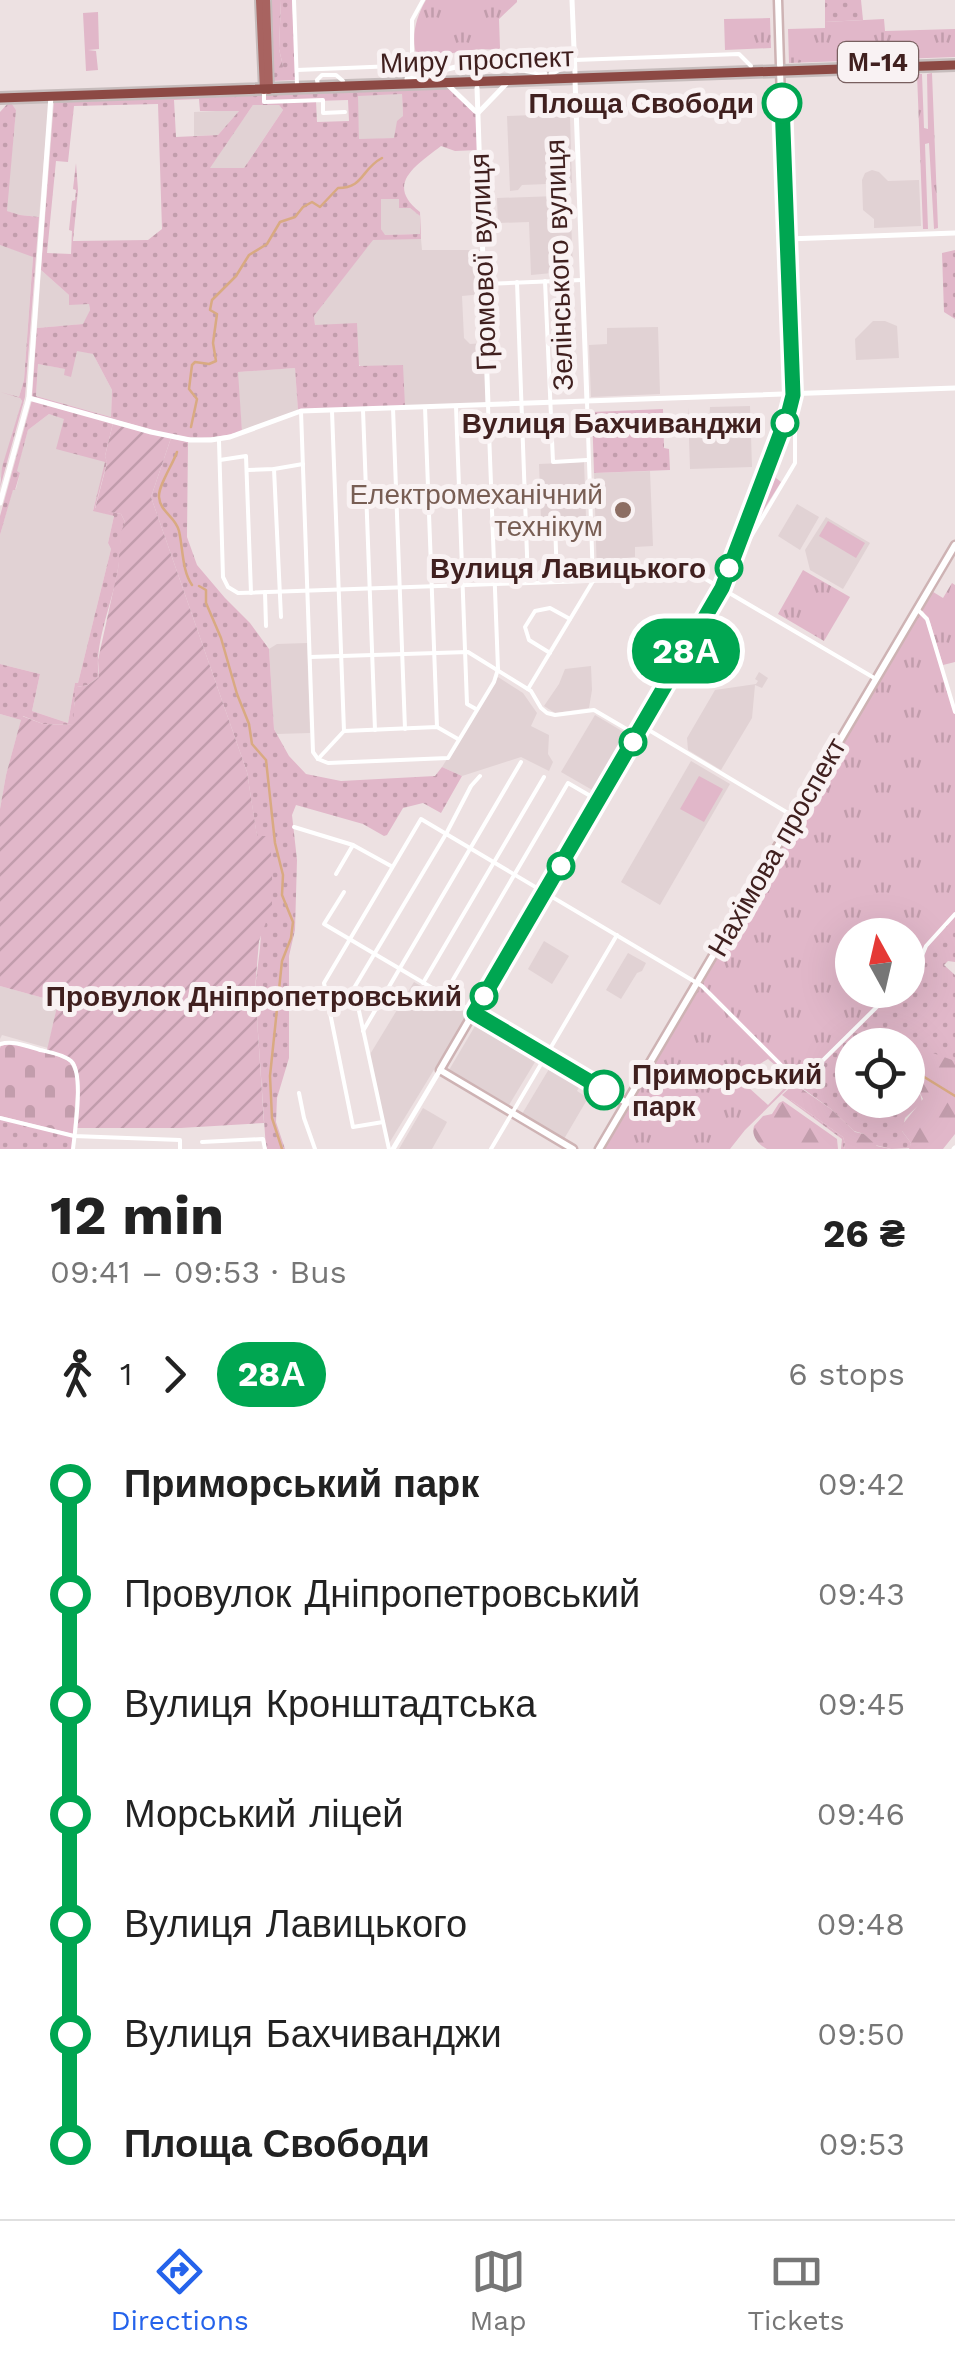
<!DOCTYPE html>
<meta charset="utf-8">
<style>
:root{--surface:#fff;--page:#f6f6f6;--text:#222;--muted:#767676;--line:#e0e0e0;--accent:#2563eb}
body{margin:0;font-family:"Work Sans",sans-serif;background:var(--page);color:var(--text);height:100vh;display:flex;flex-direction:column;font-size:38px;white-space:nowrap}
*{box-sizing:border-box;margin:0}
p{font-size:32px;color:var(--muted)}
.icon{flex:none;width:55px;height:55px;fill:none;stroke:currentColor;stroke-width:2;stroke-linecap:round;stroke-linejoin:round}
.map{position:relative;height:1149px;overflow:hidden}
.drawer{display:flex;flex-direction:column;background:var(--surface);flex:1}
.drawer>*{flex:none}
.badge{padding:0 20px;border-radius:32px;font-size:35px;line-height:65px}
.needle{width:65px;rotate:352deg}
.buttons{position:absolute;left:835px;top:918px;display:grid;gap:20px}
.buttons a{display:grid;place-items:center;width:90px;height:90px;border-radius:50%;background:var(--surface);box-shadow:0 10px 40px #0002;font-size:50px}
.map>.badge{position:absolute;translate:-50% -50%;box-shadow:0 0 0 5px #fff}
.legs{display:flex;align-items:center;gap:15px;height:110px;padding:0 50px;font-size:32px}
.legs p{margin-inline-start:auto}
.headline{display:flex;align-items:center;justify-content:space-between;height:170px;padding:0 50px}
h1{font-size:55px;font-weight:700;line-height:75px}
ul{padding:0 50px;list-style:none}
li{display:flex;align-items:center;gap:35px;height:110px;font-size:38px}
li i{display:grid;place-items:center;width:15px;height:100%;margin:0 12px;background:currentColor}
li i::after{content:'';width:25px;height:25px;margin:-12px;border:8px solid;border-radius:50%;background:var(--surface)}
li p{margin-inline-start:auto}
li:first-child i{background:linear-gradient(#0000 50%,currentColor 0)}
li:last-child i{background:linear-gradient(currentColor 50%,#0000 0)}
.tab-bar{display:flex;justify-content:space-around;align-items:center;height:140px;border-top:2px solid var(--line);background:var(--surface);font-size:28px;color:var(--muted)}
.tab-bar a{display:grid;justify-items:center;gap:5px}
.tab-bar .current{color:var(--accent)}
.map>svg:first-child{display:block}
</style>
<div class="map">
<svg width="955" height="1149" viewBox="0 0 955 1149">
<defs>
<pattern id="grass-dots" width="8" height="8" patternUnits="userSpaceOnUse" patternTransform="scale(2.5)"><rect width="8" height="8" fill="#e1b7c9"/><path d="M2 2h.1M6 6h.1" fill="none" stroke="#c29dac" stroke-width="1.8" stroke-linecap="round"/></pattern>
<pattern id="forest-firs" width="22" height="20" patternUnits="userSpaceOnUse" patternTransform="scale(2.5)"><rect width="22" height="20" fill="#e1b7c9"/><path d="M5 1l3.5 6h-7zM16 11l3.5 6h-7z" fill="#c29dac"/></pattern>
<pattern id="cemetery-stones" width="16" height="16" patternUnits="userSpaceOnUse" patternTransform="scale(2.5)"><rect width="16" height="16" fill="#e1b7c9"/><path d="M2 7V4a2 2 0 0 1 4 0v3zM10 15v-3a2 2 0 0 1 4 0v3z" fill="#c29dac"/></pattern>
<pattern id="park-tufts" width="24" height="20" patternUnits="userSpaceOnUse" patternTransform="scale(2.5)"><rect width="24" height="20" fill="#e1b7c9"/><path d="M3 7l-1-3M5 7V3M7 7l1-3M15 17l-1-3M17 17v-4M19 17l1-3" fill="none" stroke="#c29dac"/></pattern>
<pattern id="garden-furrows" width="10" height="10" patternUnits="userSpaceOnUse" patternTransform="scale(2.5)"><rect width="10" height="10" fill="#e1b7c9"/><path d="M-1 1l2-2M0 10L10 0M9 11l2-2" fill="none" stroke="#c29dac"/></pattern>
</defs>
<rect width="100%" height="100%" fill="#ede1e2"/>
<g fill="#e1d2d4">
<polygon points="402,94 403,116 395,138 359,140 357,95"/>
<polygon points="49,100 39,217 20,215 6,211 16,110 10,101"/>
<polygon points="253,105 279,105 283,110 244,168 209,168"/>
<polygon points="556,107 556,117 570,117 572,183 522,185 518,190 510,191 507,116 534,115 534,108"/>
<polygon points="240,110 218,135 194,136 194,112"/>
<polygon points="445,114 466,115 467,149 455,150 451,148"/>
<polygon points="872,170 879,172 888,181 919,180 921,226 874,228 874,219 863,210 862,180 865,173"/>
<polygon points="557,196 558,221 565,221 566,218 571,218 573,271 531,275 529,222 498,223 497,198"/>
<polygon points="380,199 399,199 420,216 421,234 384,235 381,229"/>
<polygon points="373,239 421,239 422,250 481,250 483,294 462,296 464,338 470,344 484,343 487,403 405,406 315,325 314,316"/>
<polygon points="0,245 33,256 24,380 19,397 22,401 0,480"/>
<polygon points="41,270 69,295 89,304 90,310 84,324 37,328"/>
<polygon points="873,321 885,321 897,326 899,358 856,360 855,339"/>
<polygon points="658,327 660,394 591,397 589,345 607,344 607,328"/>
<polygon points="77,350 93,354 112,390 111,417 36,396 38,364 66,369"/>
<polygon points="295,368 298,411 242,431 237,372"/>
<polygon points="750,406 752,467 690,469 688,408 690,423 697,420 700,420 701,422 709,422 710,407"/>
<polygon points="49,414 65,418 106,462 93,510 114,516 108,543 111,549 78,683 75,683 68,723 32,711 40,674 0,664 0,535 13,489 16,489 20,473 16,472 28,430"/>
<polygon points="584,462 586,517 541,519 539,464"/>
<polygon points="650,471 653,546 635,547 635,557 626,558 627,575 597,576 594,473"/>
<polygon points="797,504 819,517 800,550 778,536"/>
<polygon points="826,517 870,543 843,589 810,570 805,550"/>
<polygon points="307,643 310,733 277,734 274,729 269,649 277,644"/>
<polygon points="591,666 592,690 589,708 555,713 544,706 559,684 565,669"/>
<polygon points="759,672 768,678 762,688 755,685 752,718 721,770 688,750 687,738 715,690 756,684 758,681 755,679"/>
<polygon points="498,677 523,693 537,713 531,726 549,735 548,754 553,762 549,771 521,757 462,776 442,767"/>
<polygon points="0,714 21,720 6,775 0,809"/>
<polygon points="595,715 627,734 594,791 561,772"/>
<polygon points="691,761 730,784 660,905 621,882"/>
<polygon points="544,941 569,956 552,984 528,969"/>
<polygon points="628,953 646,963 642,971 637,973 621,999 606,990"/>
<polygon points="414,982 468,1014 388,1145 369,1056"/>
<polygon points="0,986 58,1002 48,1048 2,1035 0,1039"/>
<polygon points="478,1021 538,1057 509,1105 449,1070"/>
<polygon points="552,1064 582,1082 577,1091 588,1098 564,1139 522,1114"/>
<polygon points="423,1108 447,1122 445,1126 432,1149 399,1149"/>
</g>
<g fill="url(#grass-dots)" fill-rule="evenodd">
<polygon points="267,0 271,0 272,65 283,66 279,49 281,0 292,0 296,80 271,81"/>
<polygon points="825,0 861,0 863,20 825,22"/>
<path d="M448,87L476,114L478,150L455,151L441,146C417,165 384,184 420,212L421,239L373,240L314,316L315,325L357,323L359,366L403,365L405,406L298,411L295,368L238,372L242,431C217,439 196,439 171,435L32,397L37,328L83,324L90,310L89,304L69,305V295L41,270L54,100ZM402,94L403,116L397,121L394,138L359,139L358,96ZM199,99L200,111H239L218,135L176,137L174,100ZM348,100L349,121L317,122L316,101ZM158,104L162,229L148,240L73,241L78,190L76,163L73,189L76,190L75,200L72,201L69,230L72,231L71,254L47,253L56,161L68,162L74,106ZM253,105H279L283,110L244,168H210ZM381,199H399V208H410L420,216V234L385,235L381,229ZM77,351L93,354L112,390L111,417L36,396L38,364L65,369L64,375L71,377Z"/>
<polygon points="10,101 16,110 7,211 20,215 39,217 25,397 0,488 2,467 22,401 20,398 0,392 19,397 24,380 33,257 0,245 0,112"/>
<polygon points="955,250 955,319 944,312 942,253"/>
<path d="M32,400L113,423L105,456L107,462L95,508L121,514L125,522C119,538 121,553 118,569C113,602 93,645 99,677L88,685L77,687L74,703V725L43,724L23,716L21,720L0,714V664L40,674L32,711L68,723L75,683H78L111,549L108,543L114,516L93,511L105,462L56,449L64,419L49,414L28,430L17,471L20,473L15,490H13L0,535V516Z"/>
<polygon points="663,409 664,448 669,449 670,470 594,473 592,412"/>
<polygon points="171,438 188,442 187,537 197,565 225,598 250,623 269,649 274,729 289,756 306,774 341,781 435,776 442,767 462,776 441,813 423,803 403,808 387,835 384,836 363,824 296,805 292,815 297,860 295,930 289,956 289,1058 277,1098 276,1122 285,1149 266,1149 255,989 260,948 268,836 257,837 247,772 151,497"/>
<path d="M955,916V962L948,961L944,965L955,975V1061L945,1059H915L908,1067V1045H852V1100H908V1080L920,1093L922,1102L905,1118L902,1131L911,1143L910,1148L891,1149L875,1145L864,1134L854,1131L831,1109L802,1088L791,1100L843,1137L845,1144L844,1149H841L842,1139L782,1095L895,990H908C908,961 937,936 955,916Z"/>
<polygon points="0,1119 73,1137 72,1149 0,1149"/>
</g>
<g fill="url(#forest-firs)">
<polygon points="271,0 281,0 279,49 283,66 281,72 275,70 272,65"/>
<polygon points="775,467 777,471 776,478 781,482 748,535 747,531 769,471"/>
<polygon points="930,1052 955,1061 955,1134 943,1149 909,1149 911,1143 902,1131 902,1125 923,1099 920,1093 908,1080 908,1067 917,1057"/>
<polygon points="799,1087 831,1109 855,1132 864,1134 877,1146 891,1149 844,1149 845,1144 843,1137 791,1100 791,1094"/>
<path d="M783,1101L837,1139L838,1149H767C758,1144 751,1136 754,1126L763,1116L772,1114L779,1103Z"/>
</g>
<polygon fill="url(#cemetery-stones)" points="10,1043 58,1056 70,1062 77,1078 73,1134 0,1116 0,1048 1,1046"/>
<g fill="url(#park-tufts)" fill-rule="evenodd">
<path d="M426,0H517V2L499,19L500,48L498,50C468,46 447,57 417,58C411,37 415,19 426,0Z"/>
<polygon points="770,18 771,48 725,50 724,19"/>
<polygon points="884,19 885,31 955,29 955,57 789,63 788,29 825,28 825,22"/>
<polygon points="932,73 938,228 934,229 929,143 925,144 928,229 923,229 917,74 922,74 924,128 928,129 927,74"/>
<polygon points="803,570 850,597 824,641 778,614"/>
<polygon points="952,583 955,585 955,662 943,665 930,622 920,607 930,590 943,598"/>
<path d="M918,609L925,618L955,712V916L926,946L920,964L908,977V935H852V990H895L807,1078L795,1081L745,1130L730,1149H599ZM768,1059L792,1080L768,1105L747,1086L763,1073L758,1065Z"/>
</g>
<path fill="url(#garden-furrows)" d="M113,423L171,438L151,497L247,772L257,836H269L272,864V906L259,941L255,989L264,1123L181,1128H76C77,1112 85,1071 72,1060C66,1055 54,1053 47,1050L58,1002L0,986V809L6,775L22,716L43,724L73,725L75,690L77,687L88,685L99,677L98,660L118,569L121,532L125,522L121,514L95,509L107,463L105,456Z"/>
<g fill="#e1b7c9">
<polygon points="98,12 99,49 88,50 96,51 98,70 86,71 83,13"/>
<polygon points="828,521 865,543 856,558 819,536"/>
<polygon points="699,776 723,789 704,822 680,809"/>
</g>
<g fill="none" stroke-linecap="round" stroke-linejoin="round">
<g stroke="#d9aa82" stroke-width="2.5">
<path d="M191,427L197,399L189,389L192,365L195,362L209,364L216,361L213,343L217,314L210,310L212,300L236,276L249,255L267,244L280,222L295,217L303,207L312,202L320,207L338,188C364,188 361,169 382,158"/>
<path d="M177,452C173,464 158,486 159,497C160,512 176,517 179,531C183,548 182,571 192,585"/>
<polyline points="199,586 206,590 206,603 221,638 237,694 249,724 252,744 266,760 275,843 283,875 282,895 293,922 291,938 282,961 270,1076 272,1118 282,1149"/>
<polyline points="908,1067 955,1096"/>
</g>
<defs>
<g id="secondary">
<polyline points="778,0 780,65"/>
<polyline points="474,1013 627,1103"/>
<polyline points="573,1149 440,1070 721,588 789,411 793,395 780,71"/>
<polyline points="599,1149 955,545"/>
</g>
<g id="primary">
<polyline points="260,0 264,90"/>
<polyline points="266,0 269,90"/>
</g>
<polyline id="trunk" points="0,98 955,65"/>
</defs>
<use href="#secondary" stroke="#ceb3b4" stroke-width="11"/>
<use href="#primary" stroke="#c6bcbc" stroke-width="12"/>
<use href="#trunk" stroke="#c6bcbc" stroke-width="14"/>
<g stroke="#fff" stroke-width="4">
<polyline points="294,0 297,85"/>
<polyline points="412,57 433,78"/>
<polyline points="575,60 739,54 751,66"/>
<polyline points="412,65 412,20 423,0"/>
<polyline points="297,70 419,65"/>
<polyline points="318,85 317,80 322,75 336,75 343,81"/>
<polyline points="264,90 264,102 323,100 323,113 345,112"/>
<polyline points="545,281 553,462 587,460"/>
<polyline points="517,282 528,582"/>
<polyline points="484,284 582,280"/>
<polyline points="456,406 467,704 476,709"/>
<polyline points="425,407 437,727"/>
<polyline points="393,408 405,729"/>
<polyline points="363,410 375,730"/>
<polyline points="301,411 313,752 318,759"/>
<polyline points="332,411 344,731"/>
<polyline points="219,441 223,577 228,587 238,593 702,577 876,679"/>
<polyline points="220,460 246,456 251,593"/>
<polyline points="274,469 281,617"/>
<polyline points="248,470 274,469 303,464"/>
<polyline points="741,538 749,540 795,463 795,426 785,423"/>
<polyline points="557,582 555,521 591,520"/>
<polyline points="265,592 266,626"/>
<polyline points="918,610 927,619 955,712"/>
<polyline points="550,653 529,640 525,627 535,611 550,608 570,619"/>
<polyline points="310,657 468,652 531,691 541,708 547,713 555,715 594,710 635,734"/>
<polyline points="528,689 593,581 587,402"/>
<polyline points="642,726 793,816"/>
<polyline points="318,759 328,763 448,758 494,682 498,669 488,405"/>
<polyline points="318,759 344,731 437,727 458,739"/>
<polyline points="294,827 353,845 391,866"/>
<polyline points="336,874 353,845"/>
<polyline points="344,892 324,924 473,1012"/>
<polyline points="908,976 919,963 926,946 955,914"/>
<polyline points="423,983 544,777"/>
<polyline points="444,995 568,783 599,801"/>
<polyline points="363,1031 521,762"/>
<path d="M0,1044C13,1040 27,1046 40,1050C49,1052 63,1054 71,1061C84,1073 75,1131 73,1149"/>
<polyline points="299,1093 304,1118 315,1149"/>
<polyline points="0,1118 74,1136 180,1140 180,1149"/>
<polyline points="383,1122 353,1127 324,983 421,819 702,986 797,1081 806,1077 894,990"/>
<polyline points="202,1142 263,1139 265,1149"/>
<polyline points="389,1149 354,988 446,834 471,786 480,776"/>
<polyline points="491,1149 617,935"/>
</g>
<g stroke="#fff" stroke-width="5">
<polyline points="572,0 575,73"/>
<polyline points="476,69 476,73"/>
<polyline points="551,74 575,60"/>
<polyline points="407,79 476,62 545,74"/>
<polyline points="575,80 587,402"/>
<polyline points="447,84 475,111"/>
<polyline points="477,88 488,405"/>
<polyline points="478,113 507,83"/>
<polyline points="787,239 955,233"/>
<polyline points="29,398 151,432 190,440 211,440 230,437 301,411 955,388"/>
<polyline points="0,503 29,398 51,96"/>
<polyline points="393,1149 440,1070"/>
<polyline points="954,1149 955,1148"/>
</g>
<use href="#secondary" stroke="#fff" stroke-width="6"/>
<use href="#primary" stroke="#a86360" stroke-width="8"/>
<use href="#trunk" stroke="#8c4944" stroke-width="9"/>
</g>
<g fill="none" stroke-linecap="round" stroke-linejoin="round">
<defs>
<polyline id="line-1" points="604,1090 474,1013 722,588 789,411 793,395 782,103"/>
</defs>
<use href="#line-1" stroke="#fff" stroke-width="22"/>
<use href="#line-1" stroke="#00a651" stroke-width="15"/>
</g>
<g fill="#fff" stroke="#00a651" stroke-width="5">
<circle cx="782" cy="103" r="18"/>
<circle cx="785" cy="423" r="12"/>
<circle cx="729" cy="568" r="12"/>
<circle cx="633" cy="742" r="12"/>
<circle cx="561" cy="866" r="12"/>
<circle cx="484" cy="996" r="12"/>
<circle cx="604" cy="1090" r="18"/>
</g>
<circle fill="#8d6e63" stroke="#f9f2f3" stroke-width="4" cx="623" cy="510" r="10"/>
<g text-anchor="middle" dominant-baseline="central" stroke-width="10" stroke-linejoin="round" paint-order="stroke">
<rect fill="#f9f2f3" stroke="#785f5f" stroke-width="2.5" x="838" y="42" width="80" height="40" rx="8"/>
<g font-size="25" font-weight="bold" fill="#40201f">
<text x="878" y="62">М-14</text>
</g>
<g font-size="28" fill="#40201f" stroke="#f9f2f3">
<text transform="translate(477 60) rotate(-2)">Миру проспект</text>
<text transform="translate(483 262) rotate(-92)">Громової вулиця</text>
<text transform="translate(559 265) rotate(-92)">Зелінського вулиця</text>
<text transform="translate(777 847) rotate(-60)">Нахімова проспект</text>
</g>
<g font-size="28" font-weight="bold" fill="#40201f" stroke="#f9f2f3" text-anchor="end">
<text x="754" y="103">Площа Свободи</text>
<text x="762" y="423">Вулиця Бахчиванджи</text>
<text x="706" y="568">Вулиця Лавицького</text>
<text x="462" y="996">Провулок Дніпропетровський</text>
<text x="632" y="1074" text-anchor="start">Приморський<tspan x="632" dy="32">парк</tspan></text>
</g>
<g font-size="28" fill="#785e54" stroke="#f9f2f3" text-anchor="end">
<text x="603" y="494">Електромеханічний<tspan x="603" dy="32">технікум</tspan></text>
</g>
</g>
</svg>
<div class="buttons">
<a><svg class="needle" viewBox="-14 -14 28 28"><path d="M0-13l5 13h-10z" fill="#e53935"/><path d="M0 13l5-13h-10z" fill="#767676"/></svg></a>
<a><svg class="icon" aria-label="locate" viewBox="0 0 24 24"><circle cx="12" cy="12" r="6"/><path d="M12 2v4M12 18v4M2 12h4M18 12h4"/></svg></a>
</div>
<b class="badge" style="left:686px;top:651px;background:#00a651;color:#fff">28А</b>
</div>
<section class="drawer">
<div class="headline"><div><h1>12 min</h1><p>09:41 – 09:53 · Bus</p></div><b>26 ₴</b></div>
<div class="legs"><svg class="icon" aria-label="walk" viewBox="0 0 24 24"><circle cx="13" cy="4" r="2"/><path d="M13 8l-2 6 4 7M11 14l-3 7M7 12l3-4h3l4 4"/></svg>1<svg class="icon" aria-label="forward" viewBox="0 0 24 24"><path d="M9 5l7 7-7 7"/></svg><b class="badge" style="background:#00a651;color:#fff">28А</b><p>6 stops</p></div>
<ul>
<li><i style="color:#00a651"></i><b>Приморський парк</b><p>09:42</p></li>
<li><i style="color:#00a651"></i><span>Провулок Дніпропетровський</span><p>09:43</p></li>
<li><i style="color:#00a651"></i><span>Вулиця Кронштадтська</span><p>09:45</p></li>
<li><i style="color:#00a651"></i><span>Морський ліцей</span><p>09:46</p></li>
<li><i style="color:#00a651"></i><span>Вулиця Лавицького</span><p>09:48</p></li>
<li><i style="color:#00a651"></i><span>Вулиця Бахчиванджи</span><p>09:50</p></li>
<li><i style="color:#00a651"></i><b>Площа Свободи</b><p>09:53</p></li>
</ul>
</section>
<nav class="tab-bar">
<a class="current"><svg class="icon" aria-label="directions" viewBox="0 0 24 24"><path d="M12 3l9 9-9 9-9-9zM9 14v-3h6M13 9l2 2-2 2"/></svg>Directions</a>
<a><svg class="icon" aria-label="map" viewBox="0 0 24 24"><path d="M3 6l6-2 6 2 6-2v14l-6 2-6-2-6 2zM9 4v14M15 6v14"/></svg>Map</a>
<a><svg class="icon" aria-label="tickets" viewBox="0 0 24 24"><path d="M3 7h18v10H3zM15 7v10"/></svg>Tickets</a>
</nav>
